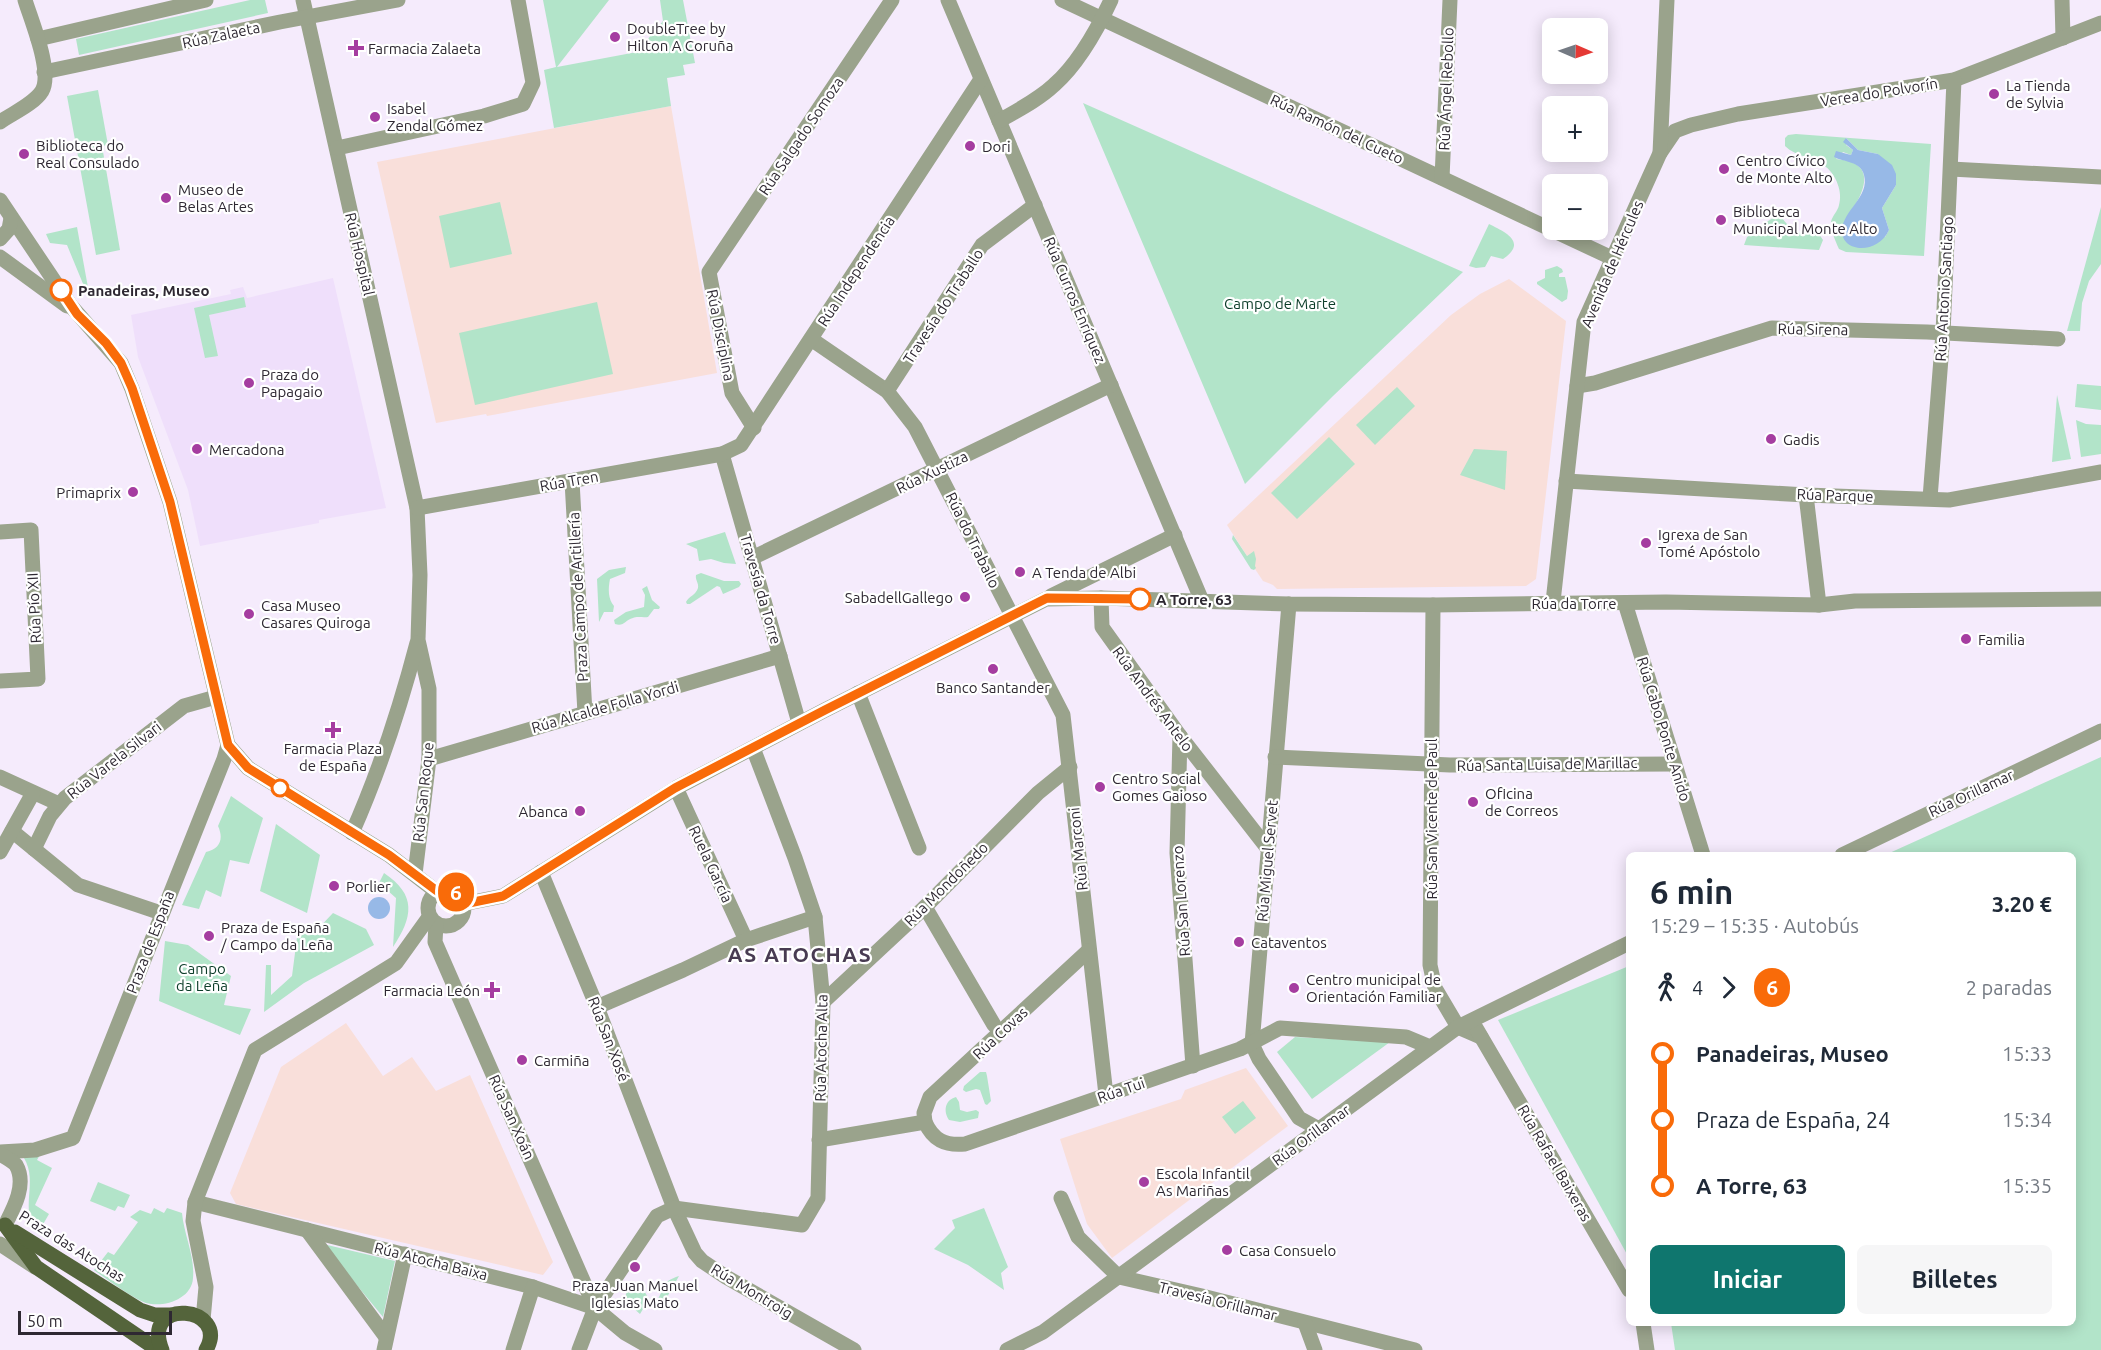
<!DOCTYPE html>
<html lang="es">
<meta charset="utf-8">
<style>
:root{--surface:#fff;--page:#f6f6f7;--text:#1f2937;--muted:#747a83;--accent:#0f766e}
body{margin:0;font-family:Ubuntu,sans-serif;background:var(--page);color:var(--text);height:100vh;display:flex;flex-direction:column;font-size:22px;white-space:nowrap}
*{box-sizing:border-box;margin:0}
p{font-size:20px;color:var(--muted)}
.icon{flex:none;width:33px;height:33px;fill:none;stroke:currentColor;stroke-width:2;stroke-linecap:round;stroke-linejoin:round}
.map{position:relative;flex:1;overflow:hidden}
.panel{position:absolute;left:1626px;top:852px;width:450px;height:474px;display:flex;flex-direction:column;background:var(--surface);border-radius:9px;box-shadow:0 3px 15px #0003}
.panel>*{flex:none}
.badge{padding:0 12px;border-radius:20px;font-size:21px;line-height:39px}
.needle{width:39px;rotate:92deg}
.fabs{position:absolute;left:1542px;top:18px;display:grid;gap:12px}
.fabs a{display:grid;place-items:center;width:66px;height:66px;border-radius:9px;background:var(--surface);box-shadow:0 3px 15px #0003;font-size:30px}
.scale{position:absolute;left:18px;bottom:15px;width:154px;box-sizing:border-box;padding-left:6px;border:3px solid #2e2832;border-top:0;font-size:16px;line-height:21px;white-space:nowrap;color:#2e2832;-webkit-text-stroke:4px #fff;paint-order:stroke}
.map>.badge{position:absolute;translate:-50% -50%;box-shadow:0 0 0 3px #fff}
.legs{display:flex;align-items:center;gap:9px;height:66px;padding:0 24px;font-size:20px}
.legs p{margin-inline-start:auto}
.head{display:flex;align-items:center;justify-content:space-between;height:102px;padding:0 24px}
h1{font-size:33px;font-weight:700;line-height:45px}
.button{display:flex;gap:12px;margin-top:auto;padding:12px 24px}
.button a{flex:1;height:69px;border-radius:9px;background:var(--accent);color:#fff;font-size:24px;font-weight:700;line-height:69px;text-align:center}
.button a+a{background:var(--page);color:var(--text)}
ul{padding:0 24px;list-style:none}
li{display:flex;align-items:center;gap:21px;height:66px;font-size:22px}
li i{display:grid;place-items:center;width:9px;height:100%;margin:0 8px;background:currentColor}
li i::after{content:'';width:15px;height:15px;margin:-8px;border:4px solid;border-radius:50%;background:var(--surface)}
li p{margin-inline-start:auto}
li:first-child i{background:linear-gradient(#0000 50%,currentColor 0)}
li:last-child i{background:linear-gradient(currentColor 50%,#0000 0)}
.map>svg:first-child{display:block}
</style>
<div class="map">
<svg width="2101" height="1350" viewBox="0 0 2101 1350">
<rect width="100%" height="100%" fill="#f5ebfc"/>
<polygon fill="#efdffb" points="333,278 386,508 319,520 319,523 200,546 188,490 138,357 131,315 231,294 230,290 243,287 247,298"/>
<g fill="#f9dfda">
<polygon points="671,106 717,373 487,416 486,414 436,423 377,162"/>
<polygon points="1509,279 1566,321 1536,579 1526,586 1277,589 1273,585 1263,581 1255,569 1253,552 1247,556 1227,525 1451,315 1480,294"/>
<polygon points="346,1023 383,1076 412,1057 436,1091 470,1075 553,1262 543,1275 236,1204 230,1193 281,1067"/>
<polygon points="1246,1068 1288,1126 1112,1258 1087,1224 1060,1139 1181,1099 1185,1090"/>
</g>
<g fill="#b2e4c9" fill-rule="evenodd">
<polygon points="250,0 265,0 268,13 79,55 76,39"/>
<polygon points="543,0 609,0 557,67 637,52 663,21 660,0 683,0 695,63 683,65 685,75 667,78 671,106 554,128 544,70 556,67"/>
<polygon points="98,90 108,145 102,146 120,250 96,255 67,96"/>
<polygon points="1083,103 1463,272 1333,396 1245,484"/>
<path d="M1796,134L1931,144L1924,256L1846,252L1839,249C1835,240 1831,231 1831,222C1832,216 1838,211 1839,205C1843,192 1836,175 1826,167C1814,157 1796,157 1785,146V138L1788,135ZM1846,138L1858,150L1878,154L1896,185L1882,208L1889,230L1885,237L1845,220C1862,198 1882,162 1836,159L1843,152L1851,155L1853,150L1846,145Z"/>
<polygon points="500,202 512,254 450,268 439,216"/>
<polygon points="2101,207 2101,264 2089,281 2082,303 2080,331 2067,331"/>
<path d="M1777,216L1782,218C1791,230 1802,238 1817,231L1823,240L1819,250L1744,245L1747,237C1759,232 1764,221 1777,216Z"/>
<path d="M1489,224C1505,232 1528,242 1503,259L1491,256L1485,267L1476,268L1469,266Z"/>
<polygon points="77,227 89,293 86,291 67,245 50,243 46,234"/>
<polygon points="1557,266 1562,269 1563,272 1559,274 1559,277 1565,277 1568,291 1567,299 1562,302 1537,284 1537,282 1545,278 1545,270"/>
<polygon points="244,297 246,307 209,315 218,356 205,358 194,308"/>
<polygon points="597,302 613,374 475,405 459,333"/>
<polygon points="2077,384 2101,386 2101,410 2075,407"/>
<polygon points="1397,387 1415,406 1375,445 1356,425"/>
<polygon points="2057,395 2071,459 2052,462"/>
<polygon points="2076,420 2086,424 2101,425 2101,454 2081,457"/>
<polygon points="1329,437 1355,464 1297,519 1271,493"/>
<polygon points="1474,449 1507,451 1505,490 1460,475"/>
<polygon points="725,532 736,564 724,563 711,559 699,561 697,549 686,544"/>
<polygon points="1233,535 1247,556 1254,551 1256,559 1255,566 1256,568 1254,570 1251,569 1232,539"/>
<path d="M626,567L625,573L610,579C608,589 608,599 614,606L613,612H604L599,622L597,579L609,570Z"/>
<path d="M701,573L724,581H739L741,584L739,587L723,594L720,587L717,586L690,604H687L686,602C689,596 696,595 698,588C699,583 695,580 696,575Z"/>
<path d="M647,586L652,600L660,607L659,609H654L648,617C643,618 637,616 633,618C625,620 624,627 615,624L614,620L626,612L644,607L645,595L642,589Z"/>
<polygon points="2101,757 2101,1350 1675,1350 1671,1323 2073,1323 2073,855 1885,855"/>
<path d="M231,796L263,818L249,864L230,860L221,897L206,890L199,909L182,905L206,852C220,849 224,839 218,826Z"/>
<polygon points="276,824 320,855 307,913 260,891"/>
<path d="M384,873C417,895 413,917 393,947L396,898L379,883Z"/>
<polygon points="333,913 366,929 374,945 304,983 264,1012 266,965 271,965 271,995 292,976 298,930 312,935"/>
<polygon points="165,941 188,945 231,976 224,1005 251,1009 240,1035 159,1001"/>
<polygon points="1629,966 1629,1258 1498,1020"/>
<polygon points="1295,1037 1390,1042 1312,1099 1277,1052"/>
<polygon points="980,1072 986,1072 987,1076 991,1101 987,1105 985,1104 980,1090 976,1089 966,1092 963,1090 964,1086"/>
<path d="M956,1097L959,1102L960,1110L967,1112L976,1110L979,1112L978,1118L960,1122L949,1120C943,1111 945,1100 956,1097Z"/>
<polygon points="1243,1101 1256,1118 1235,1134 1222,1117"/>
<path d="M41,1153L37,1160L52,1168L35,1205L49,1214L38,1233C18,1210 39,1183 24,1158Z"/>
<polygon points="98,1182 130,1195 124,1208 118,1206 115,1211 90,1201"/>
<path d="M154,1208L164,1213L167,1208L182,1213C184,1235 195,1256 193,1278C192,1299 164,1308 146,1303C134,1299 105,1278 94,1270L108,1252L114,1255L138,1222L130,1217L140,1210L151,1214Z"/>
<polygon points="984,1208 1008,1267 1001,1273 1004,1290 968,1265 934,1249 955,1228 952,1220"/>
<polygon points="323,1244 395,1261 383,1317"/>
<path d="M679,1276L662,1306L652,1301L658,1299C666,1285 661,1282 679,1276Z"/>
<polygon points="632,1285 633,1289 643,1289 649,1299 640,1314 625,1301 626,1294"/>
</g>
<g fill="#97b9e7">
<path d="M1846,138L1858,150L1878,154L1892,165L1896,174V185L1882,208L1889,230C1878,255 1841,253 1842,230C1843,210 1870,197 1864,175C1861,161 1843,162 1834,157L1836,151L1851,155L1853,150L1843,142Z"/>
<circle cx="379" cy="908" r="11"/>
</g>
<g fill="none" stroke-linecap="round" stroke-linejoin="round">
<g stroke="#9aa38c" stroke-width="15">
<polyline points="303,0 417,508 420,575 418,640 429,689 429,759 415,874"/>
<polyline points="948,0 1202,601"/>
<polyline points="1062,0 1612,258"/>
<polyline points="2062,0 2063,38"/>
<polyline points="38,39 206,0"/>
<polyline points="44,72 280,22 398,0"/>
<path d="M999,121C1018,110 1038,100 1054,85C1079,63 1097,30 1111,0"/>
<path d="M0,122C13,113 34,104 42,91C53,72 31,20 25,0"/>
<polyline points="337,148 484,116 523,104 533,83 518,0"/>
<polyline points="1660,153 1675,131 1691,125 1738,114 1954,80 2101,23"/>
<polyline points="1951,169 2101,177"/>
<polyline points="1442,178 1450,0"/>
<polyline points="0,200 71,306 121,363 132,389 170,502 228,745 248,768 389,855 437,892"/>
<polyline points="0,239 9,229 11,218"/>
<polyline points="0,257 67,306"/>
<polyline points="811,339 887,391 915,427 1063,715 1106,1095"/>
<polyline points="1577,386 1595,383 1772,328 1927,332 2058,339"/>
<polyline points="887,391 982,245 1035,205"/>
<polyline points="754,428 732,393 709,272 892,0"/>
<polyline points="722,454 799,723"/>
<polyline points="572,481 585,713"/>
<polyline points="1566,481 1806,495 1949,500 2101,472"/>
<polyline points="1806,495 1819,605"/>
<polyline points="1930,498 1943,333 1954,80"/>
<polyline points="417,508 722,454 741,445 981,79"/>
<polyline points="0,532 31,530 38,679 0,681"/>
<polyline points="752,558 1111,385"/>
<polyline points="1051,596 1175,535"/>
<polyline points="1101,598 1102,627 1180,736 1268,849"/>
<polyline points="1553,602 1584,322 1660,153 1667,0"/>
<polyline points="1625,603 1703,855"/>
<polyline points="1289,604 1252,1044 1259,1059 1299,1118 1319,1129"/>
<polyline points="1433,605 1430,965 1435,988 1458,1027 1481,1037"/>
<polyline points="858,693 919,848"/>
<polyline points="1180,736 1177,853 1193,1066"/>
<polyline points="1275,757 1450,765 1674,764"/>
<polyline points="429,759 780,656"/>
<polyline points="0,777 59,804"/>
<polyline points="676,788 746,940"/>
<polyline points="12,831 78,885 161,913"/>
<path d="M352,833C379,772 400,708 417,643"/>
<polyline points="34,849 50,816 65,798 184,706 216,697"/>
<polyline points="0,852 33,793"/>
<polyline points="1842,855 2101,731"/>
<polyline points="541,872 597,1007 674,1208 695,1253 702,1261 726,1277 854,1350"/>
<circle cx="446" cy="908" r="18"/>
<polyline points="463,904 503,896 676,788 825,710 1046,599 1101,598 1289,604 1433,605 1666,602 1819,605 1855,601 2101,599"/>
<polyline points="925,907 994,1025"/>
<polyline points="436,924 435,942 595,1308"/>
<polyline points="823,1002 925,907 1038,793 1070,767"/>
<polyline points="597,1007 683,970 746,940 815,917"/>
<polyline points="1476,1028 1629,1290"/>
<polyline points="925,1122 924,1113 930,1097 1088,951"/>
<path d="M819,1140L925,1122C933,1140 945,1146 965,1144L1240,1049L1280,1028L1406,1037L1430,1047"/>
<polyline points="0,1152 35,1150 73,1138 224,759 228,745"/>
<path d="M0,1154C5,1157 13,1161 16,1165C27,1184 14,1208 5,1225"/>
<polyline points="1061,1198 1078,1237 1119,1277 1202,1296 1415,1350"/>
<polyline points="195,1202 533,1287 595,1308 625,1333 655,1350"/>
<polyline points="674,1208 802,1225 818,1198 823,1002 815,917 795,858 753,748"/>
<polyline points="307,1230 386,1337"/>
<polyline points="0,1244 35,1267"/>
<polyline points="203,1320 206,1287 193,1221 195,1202 255,1050 396,963 429,917"/>
<polyline points="1305,1323 1315,1350"/>
<polyline points="1643,1323 1647,1350"/>
<polyline points="384,1350 405,1254"/>
<polyline points="513,1350 533,1287"/>
<polyline points="579,1350 595,1308 657,1216 674,1208"/>
<polyline points="1007,1350 1043,1332 1458,1027 1629,943"/>
</g>
<g stroke="#54643b" stroke-width="15">
<polyline points="5,1225 36,1267 158,1350"/>
<polyline points="15,1232 140,1310 155,1315 171,1315"/>
<path d="M162,1350C140,1296 231,1306 206,1350"/>
</g>
</g>
<g fill="none" stroke-linecap="round" stroke-linejoin="round">
<defs>
<path id="line-1" d="M61,290L77,314L106,343L121,363L132,388L170,502L228,745L248,768L389,855L437,891C448,888 460,890 464,904L503,896L675,788L825,710L1047,598L1140,599"/>
</defs>
<use href="#line-1" stroke="#fff" stroke-width="14"/>
<use href="#line-1" stroke="#f96b09" stroke-width="9"/>
</g>
<g fill="#a53da0" stroke="#fff" stroke-width="2">
<circle cx="615" cy="37" r="6"/>
<path d="M353 39h6v6h6v6h-6v6h-6v-6h-6v-6h6z"/>
<circle cx="1994" cy="94" r="6"/>
<circle cx="375" cy="117" r="6"/>
<circle cx="970" cy="146" r="6"/>
<circle cx="24" cy="154" r="6"/>
<circle cx="1724" cy="169" r="6"/>
<circle cx="166" cy="198" r="6"/>
<circle cx="1721" cy="220" r="6"/>
<circle cx="249" cy="383" r="6"/>
<circle cx="1771" cy="439" r="6"/>
<circle cx="197" cy="449" r="6"/>
<circle cx="133" cy="492" r="6"/>
<circle cx="1646" cy="543" r="6"/>
<circle cx="1020" cy="572" r="6"/>
<circle cx="965" cy="597" r="6"/>
<circle cx="249" cy="614" r="6"/>
<circle cx="1966" cy="639" r="6"/>
<circle cx="993" cy="669" r="6"/>
<path d="M330 721h6v6h6v6h-6v6h-6v-6h-6v-6h6z"/>
<circle cx="1100" cy="787" r="6"/>
<circle cx="1473" cy="802" r="6"/>
<circle cx="580" cy="811" r="6"/>
<circle cx="334" cy="886" r="6"/>
<circle cx="209" cy="936" r="6"/>
<circle cx="1239" cy="942" r="6"/>
<circle cx="1294" cy="988" r="6"/>
<path d="M489 981h6v6h6v6h-6v6h-6v-6h-6v-6h6z"/>
<circle cx="522" cy="1060" r="6"/>
<circle cx="1144" cy="1182" r="6"/>
<circle cx="1227" cy="1250" r="6"/>
<circle cx="635" cy="1267" r="6"/>
</g>
<g fill="#fff" stroke="#f96b09" stroke-width="3">
<circle cx="61" cy="290" r="10"/>
<circle cx="1140" cy="599" r="10"/>
<circle cx="280" cy="788" r="8"/>
</g>
<g text-anchor="middle" dominant-baseline="central" stroke-width="4.5" stroke-linejoin="round" paint-order="stroke">
<g font-size="15" fill="#2e2832" stroke="#fff" text-anchor="start">
<text x="627" y="28">DoubleTree by<tspan x="627" dy="17">Hilton A Coruña</tspan></text>
<text x="368" y="48">Farmacia Zalaeta</text>
<text x="2006" y="85">La Tienda<tspan x="2006" dy="17">de Sylvia</tspan></text>
<text x="387" y="108">Isabel<tspan x="387" dy="17">Zendal Gómez</tspan></text>
<text x="36" y="145">Biblioteca do<tspan x="36" dy="17">Real Consulado</tspan></text>
<text x="982" y="146">Dori</text>
<text x="1736" y="160">Centro Cívico<tspan x="1736" dy="17">de Monte Alto</tspan></text>
<text x="178" y="189">Museo de<tspan x="178" dy="17">Belas Artes</tspan></text>
<text x="1733" y="211">Biblioteca<tspan x="1733" dy="17">Municipal Monte Alto</tspan></text>
<text x="261" y="374">Praza do<tspan x="261" dy="17">Papagaio</tspan></text>
<text x="1783" y="439">Gadis</text>
<text x="209" y="449">Mercadona</text>
<text x="121" y="492" text-anchor="end">Primaprix</text>
<text x="1658" y="534">Igrexa de San<tspan x="1658" dy="17">Tomé Apóstolo</tspan></text>
<text x="1032" y="572">A Tenda de Albi</text>
<text x="953" y="597" text-anchor="end">SabadellGallego</text>
<text x="261" y="605">Casa Museo<tspan x="261" dy="17">Casares Quiroga</tspan></text>
<text x="1978" y="639">Familia</text>
<text x="993" y="687" text-anchor="middle">Banco Santander</text>
<text x="333" y="748" text-anchor="middle">Farmacia Plaza<tspan x="333" dy="17">de España</tspan></text>
<text x="1112" y="778">Centro Social<tspan x="1112" dy="17">Gomes Gaioso</tspan></text>
<text x="1485" y="793">Oficina<tspan x="1485" dy="17">de Correos</tspan></text>
<text x="568" y="811" text-anchor="end">Abanca</text>
<text x="346" y="886">Porlier</text>
<text x="221" y="927">Praza de España<tspan x="221" dy="17">/ Campo da Leña</tspan></text>
<text x="1251" y="942">Cataventos</text>
<text x="1306" y="979">Centro municipal de<tspan x="1306" dy="17">Orientación Familiar</tspan></text>
<text x="480" y="990" text-anchor="end">Farmacia León</text>
<text x="534" y="1060">Carmiña</text>
<text x="1156" y="1173">Escola Infantil<tspan x="1156" dy="17">As Mariñas</tspan></text>
<text x="1239" y="1250">Casa Consuelo</text>
<text x="635" y="1285" text-anchor="middle">Praza Juan Manuel<tspan x="635" dy="17">Iglesias Mato</tspan></text>
</g>
<g font-size="15" fill="#2e2832" stroke="#fff">
<text transform="translate(221 35) rotate(-12)">Rúa Zalaeta</text>
<text transform="translate(1446 89) rotate(-88)">Rúa Ángel Rebollo</text>
<text transform="translate(1879 92) rotate(-9)">Verea do Polvorín</text>
<text transform="translate(1337 129) rotate(25)">Rúa Ramón del Cueto</text>
<text transform="translate(801 136) rotate(-56)">Rúa Salgado Somoza</text>
<text transform="translate(360 254) rotate(77)">Rúa Hospital</text>
<text transform="translate(1612 264) rotate(-67)">Avenida de Hércules</text>
<text transform="translate(856 271) rotate(-57)">Rúa Independencia</text>
<text transform="translate(1944 289) rotate(-87)">Rúa Antonio Santiago</text>
<text transform="translate(1075 300) rotate(67)">Rúa Curros Enríquez</text>
<text transform="translate(943 306) rotate(-57)">Travesía do Traballo</text>
<text transform="translate(1813 329) rotate(1)">Rúa Sirena</text>
<text transform="translate(721 335) rotate(79)">Rúa Disciplina</text>
<text transform="translate(932 472) rotate(-26)">Rúa Xustiza</text>
<text transform="translate(569 481) rotate(-10)">Rúa Tren</text>
<text transform="translate(1835 495) rotate(2)">Rúa Parque</text>
<text transform="translate(973 540) rotate(64)">Rúa do Traballo</text>
<text transform="translate(761 589) rotate(74)">Travesía da Torre</text>
<text transform="translate(578 597) rotate(-93)">Praza Campo de Artillería</text>
<text x="1574" y="603">Rúa da Torre</text>
<text transform="translate(34 608) rotate(-93)">Rúa Pío XII</text>
<text transform="translate(1153 699) rotate(54)">Rúa Andrés Antelo</text>
<text transform="translate(605 707) rotate(-16)">Rúa Alcalde Folla Yordi</text>
<text transform="translate(1664 729) rotate(73)">Rúa Cabo Ponte Anido</text>
<text transform="translate(114 760) rotate(-38)">Rúa Varela Silvari</text>
<text transform="translate(1547 764) rotate(-1)">Rúa Santa Luisa de Marillac</text>
<text transform="translate(423 792) rotate(-84)">Rúa San Roque</text>
<text transform="translate(1971 793) rotate(-25)">Rúa Orillamar</text>
<text transform="translate(1431 819) rotate(-90)">Rúa San Vicente de Paul</text>
<text transform="translate(1078 849) rotate(-96)">Rúa Marconi</text>
<text transform="translate(1267 861) rotate(-85)">Rúa Miguel Servet</text>
<text transform="translate(711 864) rotate(65)">Ruela García</text>
<text transform="translate(946 884) rotate(-45)">Rúa Mondoñedo</text>
<text transform="translate(1181 901) rotate(-94)">Rúa San Lorenzo</text>
<text transform="translate(150 942) rotate(-69)">Praza de España</text>
<text transform="translate(1000 1033) rotate(-43)">Rúa Covas</text>
<text transform="translate(609 1039) rotate(69)">Rúa San Xosé</text>
<text transform="translate(821 1048) rotate(-89)">Rúa Atocha Alta</text>
<text transform="translate(1121 1090) rotate(-19)">Rúa Tui</text>
<text transform="translate(512 1117) rotate(66)">Rúa San Xoán</text>
<text transform="translate(1311 1135) rotate(-36)">Rúa Orillamar</text>
<text transform="translate(1555 1163) rotate(60)">Rúa Rafael Baixeras</text>
<text transform="translate(72 1246) rotate(32)">Praza das Atochas</text>
<text transform="translate(431 1261) rotate(14)">Rúa Atocha Baixa</text>
<text transform="translate(752 1291) rotate(31)">Rúa Montroig</text>
<text transform="translate(1218 1301) rotate(14)">Travesía Orillamar</text>
</g>
<g font-size="15" font-weight="bold" fill="#2e2832" stroke="#fff" text-anchor="start">
<text x="78" y="290">Panadeiras, Museo</text>
<text x="1156" y="599">A Torre, 63</text>
</g>
<g font-size="15" fill="#0c3d29" stroke="#fff">
<text x="1280" y="303">Campo de Marte</text>
<text x="202" y="968">Campo<tspan x="202" dy="17">da Leña</tspan></text>
</g>
<g font-size="21" font-weight="bold" letter-spacing="1.5" fill="#483b52" stroke="#fff">
<text x="800" y="954">AS ATOCHAS</text>
</g>
</g>
</svg>
<div class="fabs">
<a><svg class="needle" viewBox="-14 -14 28 28"><path d="M0-13l5 13h-10z" fill="#e53935"/><path d="M0 13l5-13h-10z" fill="#747a83"/></svg></a>
<a>+</a>
<a>−</a>
</div>
<div class="scale">50 m</div>
<b class="badge" style="left:456px;top:892px;background:#f96b09;color:#fff">6</b>
<section class="panel">
<div class="head"><div><h1>6 min</h1><p>15:29 – 15:35 · Autobús</p></div><b>3.20 €</b></div>
<div class="legs"><svg class="icon" aria-label="walk" viewBox="0 0 24 24"><circle cx="13" cy="4" r="2"/><path d="M13 8l-2 6 4 7M11 14l-3 7M7 12l3-4h3l4 4"/></svg>4<svg class="icon" aria-label="forward" viewBox="0 0 24 24"><path d="M9 5l7 7-7 7"/></svg><b class="badge" style="background:#f96b09;color:#fff">6</b><p>2 paradas</p></div>
<ul>
<li><i style="color:#f96b09"></i><b>Panadeiras, Museo</b><p>15:33</p></li>
<li><i style="color:#f96b09"></i><span>Praza de España, 24</span><p>15:34</p></li>
<li><i style="color:#f96b09"></i><b>A Torre, 63</b><p>15:35</p></li>
</ul>
<div class="button"><a>Iniciar</a><a>Billetes</a></div>
</section>
</div>
